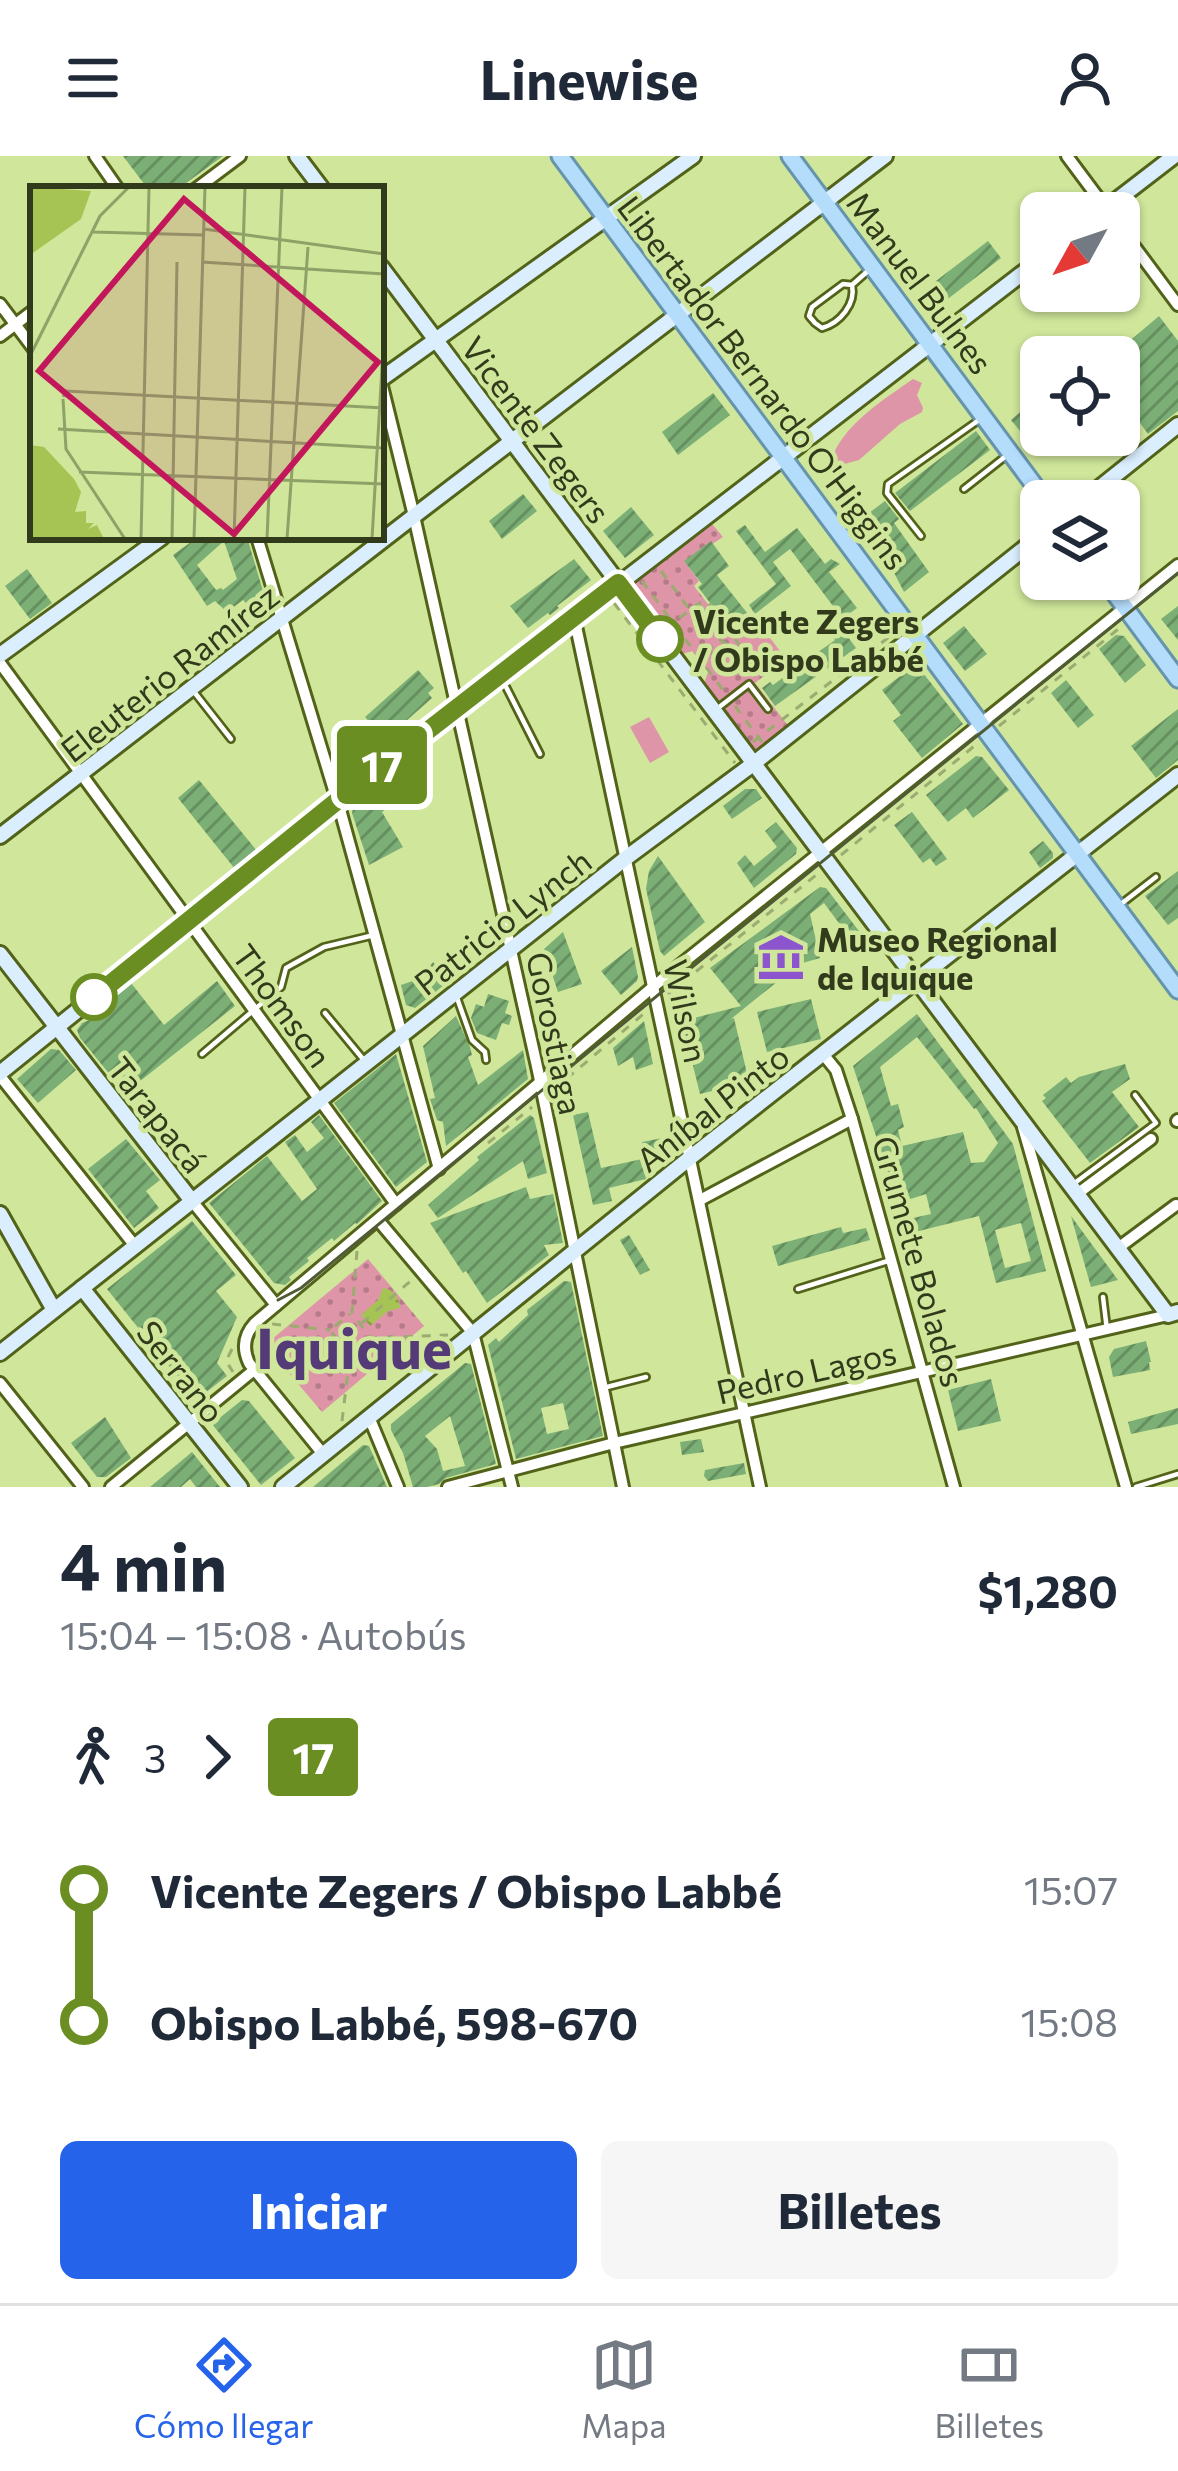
<!DOCTYPE html>
<html lang="es">
<meta charset="utf-8">
<style>
:root{--surface:#fff;--page:#f6f6f7;--text:#1f2937;--muted:#747a83;--line:#e0e1e3;--accent:#2563eb}
body{margin:0;font-family:Commissioner,sans-serif;background:var(--page);color:var(--text);height:100vh;display:flex;flex-direction:column;font-size:45px;white-space:nowrap}
*{box-sizing:border-box;margin:0}
p{font-size:39px;color:var(--muted)}
.icon{flex:none;width:66px;height:66px;fill:none;stroke:currentColor;stroke-width:2;stroke-linecap:round;stroke-linejoin:round}
.map{position:relative;height:1331px;overflow:hidden}
.side{display:flex;flex-direction:column;background:var(--surface);flex:1}
.side>*{flex:none}
.badge{padding:0 24px;border-radius:9px;font-size:42px;line-height:78px}
.needle{width:78px;rotate:230deg}
.tools{position:absolute;left:1020px;top:36px;display:grid;gap:24px}
.tools a{display:grid;place-items:center;width:120px;height:120px;border-radius:18px;background:var(--surface);box-shadow:0 3px 9px #0004;font-size:60px}
.map>.badge{position:absolute;translate:-50% -50%;box-shadow:0 0 0 6px #fff}
.legs{display:flex;align-items:center;gap:18px;height:132px;padding:0 60px;font-size:39px}
.legs p{margin-inline-start:auto}
.overview{display:flex;align-items:center;justify-content:space-between;height:204px;padding:0 60px}
h1{font-size:66px;font-weight:700;line-height:90px}
.action{display:flex;gap:24px;margin-top:auto;padding:24px 60px}
.action a{flex:1;height:138px;border-radius:18px;background:var(--accent);color:#fff;font-size:48px;font-weight:700;line-height:138px;text-align:center}
.action a+a{background:var(--page);color:var(--text)}
ul{padding:0 60px;list-style:none}
li{display:flex;align-items:center;gap:42px;height:132px;font-size:45px}
li i{display:grid;place-items:center;width:18px;height:100%;margin:0 15px;background:currentColor}
li i::after{content:'';width:30px;height:30px;margin:-15px;border:9px solid;border-radius:50%;background:var(--surface)}
li p{margin-inline-start:auto}
li:first-child i{background:linear-gradient(#0000 50%,currentColor 0)}
li:last-child i{background:linear-gradient(currentColor 50%,#0000 0)}
header{display:flex;justify-content:space-between;align-items:center;height:156px;padding:0 60px;background:var(--surface);font-size:54px;font-weight:700}
.tab-bar{display:flex;justify-content:space-around;align-items:center;height:168px;border-top:3px solid var(--line);background:var(--surface);font-size:33px;color:var(--muted)}
.tab-bar a{display:grid;justify-items:center;gap:6px}
.tab-bar .selected{color:var(--accent)}
.map>svg:first-child{display:block}
</style>
<header><svg class="icon" aria-label="menu" viewBox="0 0 24 24"><path d="M4 6h16M4 12h16M4 18h16"/></svg>Linewise<svg class="icon" aria-label="person" viewBox="0 0 24 24"><circle cx="12" cy="8" r="4"/><path d="M4 21q1-7 8-7t8 7"/></svg></header>
<div class="map">
<svg width="1178" height="1331" viewBox="0 0 1178 1331">
<defs>
<pattern id="park-dots" width="8" height="8" patternUnits="userSpaceOnUse" patternTransform="scale(3)"><rect width="8" height="8" fill="#de95a8"/><path d="M2 2h.1M6 6h.1" fill="none" stroke="#b57b88" stroke-width="1.8" stroke-linecap="round"/></pattern>
<pattern id="water-ripples" width="26" height="14" patternUnits="userSpaceOnUse" patternTransform="scale(3)"><rect width="26" height="14" fill="#a6c454"/><path d="M2 4q2-2 4 0t4 0M15 11q2-2 4 0t4 0" fill="none" stroke="#88a045"/></pattern>
<pattern id="building-hatch" width="6" height="6" patternUnits="userSpaceOnUse" patternTransform="scale(3)"><rect width="6" height="6" fill="#7baf75"/><path d="M-1 1l2-2M0 6l6-6M5 7l2-2" fill="none" stroke="#658f5f"/></pattern>
</defs>
<rect width="100%" height="100%" fill="#cfe69b"/>
<g fill="#de95a8">
<path d="M913,223L922,227L917,239L923,252L922,256L900,268L859,304L837,310L830,307C841,270 883,244 913,223Z"/>
<polygon points="718,461 733,478 755,462 786,503 764,520"/>
<polygon points="649,561 669,596 650,607 630,571"/>
</g>
<g fill="url(#park-dots)">
<polygon points="704,366 713,369 723,381 685,406 699,425 694,430 764,520 755,527 790,572 763,593 754,593 704,528 708,516 692,495 682,498 631,431 631,425"/>
<polygon points="368,1103 424,1170 322,1256 265,1189"/>
</g>
<path fill="url(#water-ripples)" d="M383,1132C394,1133 399,1142 400,1152L388,1155L370,1170L361,1159L378,1144Z"/>
<g fill="url(#building-hatch)" fill-rule="evenodd">
<polygon points="123,0 223,0 178,33 148,33"/>
<polygon points="988,85 1001,102 936,152 923,135"/>
<polygon points="1159,160 1178,185 1178,255 1148,278 1119,238 1119,194"/>
<polygon points="713,237 730,259 678,299 662,276"/>
<polygon points="1041,238 1041,275 1029,286 1011,264"/>
<polygon points="976,275 990,294 910,355 895,337"/>
<polygon points="523,338 537,355 502,383 489,365"/>
<polygon points="885,345 899,363 894,367 929,416 904,436 865,360"/>
<polygon points="631,351 654,379 625,402 603,375"/>
<polygon points="745,369 765,396 797,372 825,408 831,403 840,408 829,416 857,452 839,465 833,457 836,454 790,393 773,406 791,430 755,458 749,449 776,428 736,375"/>
<path d="M198,381H247L263,435L246,447L243,444L227,456L215,445L207,450L173,399ZM224,385L237,423L223,434L221,432L216,434L197,409Z"/>
<polygon points="711,385 729,410 717,419 748,458 729,472 698,431 702,428 684,405"/>
<polygon points="574,403 591,424 557,450 559,452 550,459 548,457 528,472 510,450"/>
<polygon points="27,413 52,447 30,463 5,430"/>
<polygon points="1178,450 1178,484 1161,463"/>
<polygon points="964,470 987,498 965,515 943,487"/>
<polygon points="843,474 856,492 775,550 762,532 770,526 773,529 835,484 833,481"/>
<polygon points="1116,479 1124,480 1146,509 1125,527 1099,493"/>
<polygon points="916,508 963,568 922,602 893,565 901,559 882,534"/>
<polygon points="418,514 434,532 428,537 432,542 380,588 372,579 377,574 365,561"/>
<polygon points="1066,524 1094,559 1078,572 1051,537"/>
<polygon points="1178,553 1178,604 1156,622 1131,590"/>
<polygon points="976,600 982,601 1009,634 973,662 966,652 948,666 926,639"/>
<polygon points="398,612 413,630 382,656 403,691 369,709 352,657 354,647"/>
<polygon points="199,624 257,695 235,713 178,642"/>
<polygon points="745,633 756,633 762,642 732,663 723,650"/>
<polygon points="912,656 947,703 936,710 930,702 923,707 894,669"/>
<polygon points="776,666 797,692 796,698 754,732 737,707 745,699 754,710 777,691 765,675"/>
<polygon points="1043,685 1053,697 1053,702 1040,712 1029,696"/>
<polygon points="658,700 705,766 664,800 660,795 646,733 649,715"/>
<polygon points="1178,715 1178,762 1168,769 1145,740"/>
<polygon points="820,731 826,732 862,779 853,786 824,747 810,758 820,802 799,808 731,863 734,862 749,926 700,938 682,865 741,850 710,812"/>
<polygon points="563,776 582,828 558,836 544,793"/>
<polygon points="632,791 638,821 637,825 621,839 601,815"/>
<polygon points="433,806 449,825 415,852 406,849 401,829 421,822"/>
<polygon points="217,825 235,850 125,937 80,882 77,874 82,867 89,864 131,827 164,869"/>
<polygon points="488,838 509,845 505,857 512,860 509,869 502,867 496,884 477,877 471,862 476,848 484,851"/>
<polygon points="811,843 821,883 767,896 757,856"/>
<path d="M917,858L1013,988L1046,1115L996,1127L979,1060L915,1076L913,1062L931,1058L926,1038L898,1047L853,910ZM917,881L974,953L976,952L998,987L984,1006L971,1007L963,976L902,990L898,974L904,971L898,948L891,950L880,911ZM1021,1067L1031,1105L1005,1112L995,1074Z"/>
<polygon points="456,860 470,891 472,899 468,901 478,929 523,894 528,923 446,990 443,966 437,964 430,943 435,942 423,890"/>
<polygon points="644,865 653,908 636,914 633,901 618,910 613,892"/>
<polygon points="51,893 59,894 76,914 38,947 17,923"/>
<polygon points="396,898 427,1006 396,1031 334,947"/>
<polygon points="1125,908 1130,923 1112,936 1139,971 1090,1007 1042,945 1046,942 1043,939 1066,921 1071,927 1079,921"/>
<polygon points="588,956 601,1012 642,1003 646,1023 609,1032 612,1045 593,1049 573,959"/>
<polygon points="319,959 382,1045 357,1068 355,1067 334,1085 332,1082 307,1102 309,1105 289,1121 291,1124 285,1129 274,1127 209,1047 267,1000 302,1045 317,1033 285,986 295,979 307,996 324,982 311,966"/>
<polygon points="530,959 534,962 547,1017 528,1023 523,1005 438,1062 428,1049 479,1004 477,1001"/>
<polygon points="673,980 675,989 666,991 668,1001 646,1005 642,986"/>
<polygon points="126,983 160,1024 146,1035 159,1052 134,1072 88,1013"/>
<polygon points="526,1031 530,1043 553,1038 563,1087 544,1089 549,1099 487,1147 466,1115 463,1117 430,1067"/>
<polygon points="1071,1060 1118,1124 1091,1131"/>
<polygon points="192,1065 236,1119 216,1135 237,1161 217,1207 227,1220 196,1244 107,1133"/>
<polygon points="841,1071 843,1077 866,1072 870,1084 778,1110 772,1090"/>
<polygon points="629,1079 650,1114 640,1119 620,1084"/>
<path d="M564,1125L571,1126L603,1280L516,1303L488,1189L496,1182L499,1186L528,1159L527,1154ZM563,1247L569,1273L547,1278L541,1252Z"/>
<polygon points="1146,1185 1151,1206 1149,1206 1150,1214 1113,1221 1109,1201 1114,1193"/>
<path d="M465,1207L471,1208L496,1308L446,1322L439,1328L427,1331H413L403,1297L391,1274V1268ZM450,1260L465,1310L443,1315L437,1293L425,1280Z"/>
<polygon points="991,1223 1001,1265 958,1275 948,1234"/>
<polygon points="242,1244 249,1245 295,1302 261,1329 212,1268"/>
<polygon points="1178,1252 1178,1268 1131,1278 1128,1266"/>
<polygon points="105,1261 131,1302 106,1321 97,1321 71,1287"/>
<polygon points="701,1283 704,1296 682,1299 680,1286"/>
<polygon points="363,1289 369,1290 387,1331 313,1331"/>
<polygon points="192,1296 220,1331 196,1331 190,1323 181,1331 150,1331"/>
<polygon points="744,1307 746,1318 708,1325 704,1320 705,1314"/>
</g>
<g fill="none" stroke-linecap="round" stroke-linejoin="round">
<defs>
<g id="lane">
<path d="M852,129C856,148 840,167 822,172L815,167L809,160L812,151L843,128L852,129L869,114"/>
<polyline points="964,333 1006,300"/>
<polyline points="921,380 887,337 888,328 979,264"/>
<polyline points="502,523 540,598"/>
<polyline points="195,537 231,583"/>
<polyline points="718,552 749,528 768,553"/>
<polyline points="1121,748 1156,721"/>
<polyline points="457,842 472,884 485,896 486,904"/>
<polyline points="325,857 363,903"/>
<polyline points="202,898 281,831 286,812 324,791 370,780"/>
<polyline points="1076,1026 1156,967 1135,939"/>
<polyline points="798,1133 891,1104"/>
<polyline points="1103,1141 1107,1174"/>
<polyline points="603,1232 646,1221"/>
<polyline points="1136,1331 1178,1318"/>
</g>
<g id="street">
<polyline points="95,0 118,33"/>
<polyline points="1067,0 1108,55"/>
<polyline points="196,33 240,0"/>
<polyline points="1119,70 1178,149"/>
<polyline points="0,148 33,192"/>
<polyline points="0,180 33,155"/>
<polyline points="381,226 414,360 538,915 623,1331"/>
<polyline points="257,381 341,657 439,1013"/>
<polyline points="574,461 760,1331"/>
<polyline points="0,507 396,1048"/>
<polyline points="823,898 836,914 852,963 954,1331"/>
<polyline points="0,920 135,1090"/>
<polyline points="1177,965 1178,964"/>
<polyline points="1023,971 1126,1331"/>
<polyline points="1077,1038 1151,983"/>
<polyline points="700,1044 852,963"/>
<polyline points="192,1045 276,1149"/>
<polyline points="378,1064 473,1177 512,1331"/>
<polyline points="1118,1092 1176,1049"/>
<polyline points="0,1227 83,1331"/>
<polyline points="369,1261 398,1331"/>
<path d="M323,1298L249,1207C242,1192 244,1179 255,1167L654,830L1178,409"/>
<polyline points="111,1331 254,1214"/>
<polyline points="448,1331 614,1287 1168,1159"/>
</g>
<g id="secondary">
<polyline points="297,0 322,33"/>
<polyline points="1100,57 1174,0"/>
<polyline points="381,111 1168,1159 1178,1156"/>
<polyline points="381,223 693,0"/>
<polyline points="1083,345 1178,269"/>
<polyline points="0,499 162,381"/>
<polyline points="0,680 414,360 885,0"/>
<polyline points="0,798 192,1045"/>
<polyline points="0,917 337,645 1041,103"/>
<polyline points="0,1058 54,1154"/>
<polyline points="82,1132 240,1331"/>
<polyline points="0,1197 626,702 753,608 1041,379"/>
<polyline points="283,1331 691,1001 1178,619"/>
</g>
<g id="primary">
<polyline points="560,0 1178,834"/>
<polyline points="790,0 1046,345"/>
<polyline points="1104,423 1178,523"/>
</g>
</defs>
<use href="#lane" stroke="#526319" stroke-width="10"/>
<use href="#street" stroke="#526319" stroke-width="16"/>
<use href="#secondary" stroke="#526319" stroke-width="20"/>
<use href="#primary" stroke="#6694ab" stroke-width="21"/>
<g stroke="#9aac70" stroke-width="3" stroke-dasharray="9 9" stroke-linecap="butt">
<polyline points="661,415 712,484"/>
<polyline points="642,425 726,538"/>
<polyline points="614,447 735,607"/>
<polyline points="700,449 711,463 714,461 706,452 711,448"/>
<polyline points="665,473 706,442"/>
<polyline points="735,483 756,511 755,523"/>
<polyline points="724,503 730,495 728,489 720,484 714,486 710,495 712,501 724,503 740,523"/>
<polyline points="735,550 762,586"/>
<polyline points="999,570 1122,470"/>
<polyline points="753,586 893,478"/>
<polyline points="841,699 978,587"/>
<polyline points="668,838 820,716"/>
<polyline points="553,934 647,855"/>
<polyline points="488,987 532,951"/>
<polyline points="357,1095 352,1157 370,1181"/>
<polyline points="362,1167 414,1122"/>
<polyline points="272,1168 330,1174"/>
<polyline points="232,1193 226,1205 233,1216"/>
<polyline points="348,1198 330,1174 350,1158"/>
<polyline points="342,1265 350,1199 372,1182 448,1179"/>
</g>
<use href="#lane" stroke="#fff" stroke-width="4.5"/>
<use href="#street" stroke="#fff" stroke-width="10"/>
<use href="#secondary" stroke="#daeefd" stroke-width="14"/>
<use href="#primary" stroke="#b4dcfb" stroke-width="15"/>
<polyline stroke="#505b35" stroke-width="3" points="278,1144 301,1132 691,812 1178,417"/>
</g>
<g fill="none" stroke-linecap="round" stroke-linejoin="round">
<defs>
<polyline id="line-1" points="94,841 337,645 618,427 660,483"/>
</defs>
<use href="#line-1" stroke="#fff" stroke-width="27"/>
<use href="#line-1" stroke="#6b8e23" stroke-width="18"/>
</g>
<defs>
<symbol id="museum-bare" viewBox="-9 -9 18 18"><path d="M0-6L6-3V-2H-6V-3ZM-5-1h2V3h-2ZM-1-1h2V3h-2ZM3-1h2V3H3ZM-6 4H6V6H-6Z" fill="#8c55cd" stroke="#cfe69b" stroke-width="2.5" paint-order="stroke"/></symbol>
</defs>
<g fill-rule="evenodd">
<use href="#museum-bare" x="748" y="768" width="66" height="66"/>
</g>
<g fill="#fff" stroke="#6b8e23" stroke-width="6">
<circle cx="660" cy="483" r="21"/>
<circle cx="94" cy="841" r="21"/>
</g>
<g text-anchor="middle" dominant-baseline="central" stroke-width="9" stroke-linejoin="round" paint-order="stroke">
<g font-size="33" fill="#323a1c" stroke="#cfe69b">
<text transform="translate(921 126) rotate(53)">Manuel Bulnes</text>
<text transform="translate(764 226) rotate(53)">Libertador Bernardo O'Higgins</text>
<text transform="translate(537 273) rotate(53)">Vicente Zegers</text>
<text transform="translate(169 516) rotate(-38)">Eleuterio Ramírez</text>
<text transform="translate(502 765) rotate(-38)">Patricio Lynch</text>
<text transform="translate(283 849) rotate(54)">Thomson</text>
<text transform="translate(687 855) rotate(78)">Wilson</text>
<text transform="translate(556 877) rotate(78)">Gorostiaga</text>
<text transform="translate(712 951) rotate(-38)">Aníbal Pinto</text>
<text transform="translate(158 958) rotate(52)">Tarapacá</text>
<text transform="translate(920 1105) rotate(74)">Grumete Bolados</text>
<text transform="translate(182 1215) rotate(52)">Serrano</text>
<text transform="translate(806 1215) rotate(-13)">Pedro Lagos</text>
</g>
<g font-size="33" font-weight="bold" fill="#323a1c" stroke="#cfe69b" text-anchor="start">
<text x="693" y="464">Vicente Zegers<tspan x="693" dy="38">/ Obispo Labbé</tspan></text>
</g>
<g font-size="33" font-weight="bold" fill="#323a1c" stroke="#cfe69b" text-anchor="start">
<text x="817" y="782">Museo Regional<tspan x="817" dy="38">de Iquique</tspan></text>
</g>
<g font-size="57" font-weight="bold" fill="#543a76" stroke="#cfe69b">
<text x="354" y="1190">Iquique</text>
</g>
</g>
<g transform="translate(30 30)">
<rect width="354" height="354" fill="#cfe69b"/>
<path d="M0,1L61,5L51,33L0,69ZM0,259L14,261L44,293L51,306L45,326L56,325V337H64L58,343L67,339L74,353H0Z" fill="#a6c454"/>
<path fill="none" stroke="#90a168" stroke-width="3" d="M174,43L354,68M63,46L173,49M172,76L354,88M0,170L70,30L99,1M33,211L36,205L354,222M33,213L36,263L95,353M28,243L354,262M49,286L354,298M111,353L119,1M142,353L147,76M164,353L175,1M204,353L215,1M237,353L252,1M257,353L278,61M342,353L354,147"/>
<path fill="#c2185b" fill-opacity="0.15" stroke="#c2185b" stroke-width="6" d="M154,13L348,176L204,348L9,185Z"/>
<rect width="354" height="354" fill="none" stroke="#323a1c" stroke-width="6"/>
</g>
</svg>
<div class="tools">
<a><svg class="needle" viewBox="-14 -14 28 28"><path d="M0-13l5 13h-10z" fill="#e53935"/><path d="M0 13l5-13h-10z" fill="#747a83"/></svg></a>
<a><svg class="icon" aria-label="locate" viewBox="0 0 24 24"><circle cx="12" cy="12" r="6"/><path d="M12 2v4M12 18v4M2 12h4M18 12h4"/></svg></a>
<a><svg class="icon" aria-label="layers" viewBox="0 0 24 24"><path d="M12 4l9 5-9 5-9-5zM3 14l9 5 9-5"/></svg></a>
</div>
<b class="badge" style="left:382px;top:609px;background:#6b8e23;color:#fff">17</b>
</div>
<section class="side">
<div class="overview"><div><h1>4 min</h1><p>15:04 – 15:08 · Autobús</p></div><b>$1,280</b></div>
<div class="legs"><svg class="icon" aria-label="walk" viewBox="0 0 24 24"><circle cx="13" cy="4" r="2"/><path d="M13 8l-2 6 4 7M11 14l-3 7M7 12l3-4h3l4 4"/></svg>3<svg class="icon" aria-label="forward" viewBox="0 0 24 24"><path d="M9 5l7 7-7 7"/></svg><b class="badge" style="background:#6b8e23;color:#fff">17</b></div>
<ul>
<li><i style="color:#6b8e23"></i><b>Vicente Zegers / Obispo Labbé</b><p>15:07</p></li>
<li><i style="color:#6b8e23"></i><b>Obispo Labbé, 598-670</b><p>15:08</p></li>
</ul>
<div class="action"><a>Iniciar</a><a>Billetes</a></div>
</section>
<nav class="tab-bar">
<a class="selected"><svg class="icon" aria-label="directions" viewBox="0 0 24 24"><path d="M12 3l9 9-9 9-9-9zM9 14v-3h6M13 9l2 2-2 2"/></svg>Cómo llegar</a>
<a><svg class="icon" aria-label="map" viewBox="0 0 24 24"><path d="M3 6l6-2 6 2 6-2v14l-6 2-6-2-6 2zM9 4v14M15 6v14"/></svg>Mapa</a>
<a><svg class="icon" aria-label="tickets" viewBox="0 0 24 24"><path d="M3 7h18v10H3zM15 7v10"/></svg>Billetes</a>
</nav>
